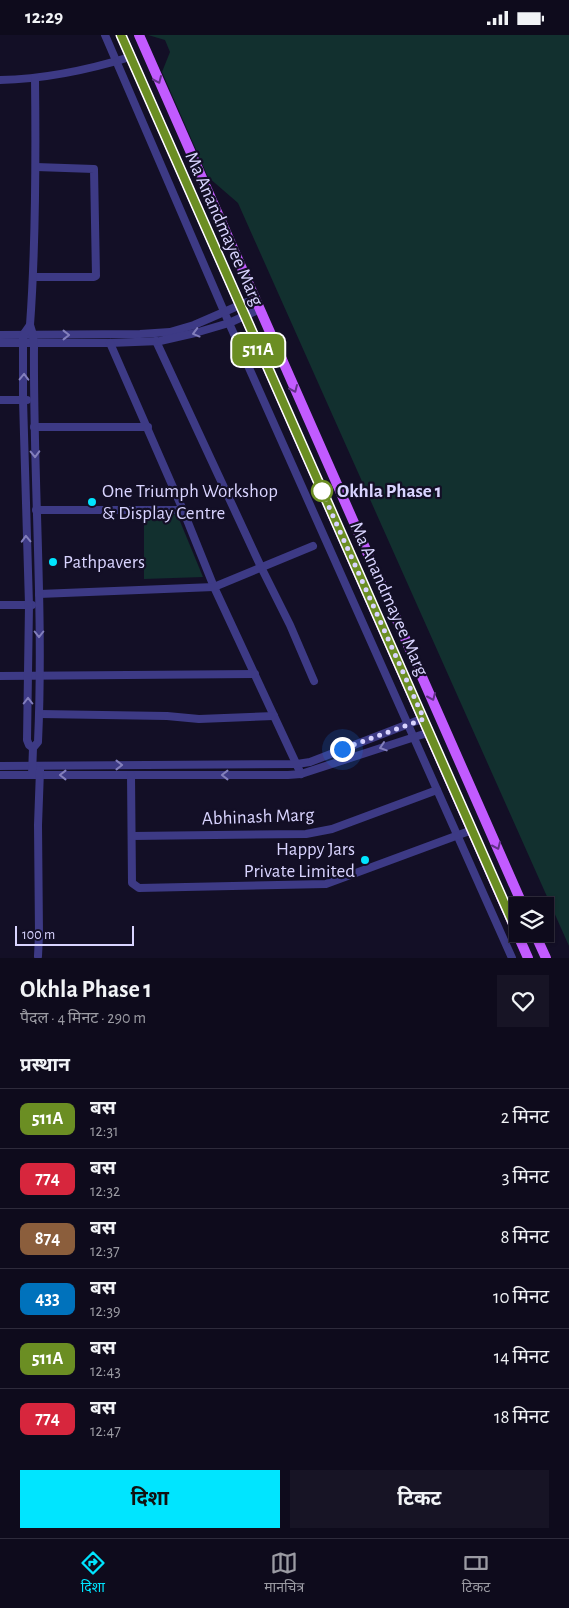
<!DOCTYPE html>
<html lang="hi">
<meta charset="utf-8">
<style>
:root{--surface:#0e0b1c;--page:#171425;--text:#f1f3f6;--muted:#9b9ba3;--line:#2e2b3b;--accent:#00e5ff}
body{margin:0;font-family:"Alegreya Sans","Noto Sans Devanagari",sans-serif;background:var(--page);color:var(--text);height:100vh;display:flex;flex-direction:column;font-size:19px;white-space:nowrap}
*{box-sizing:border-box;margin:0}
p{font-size:16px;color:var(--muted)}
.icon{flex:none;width:28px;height:28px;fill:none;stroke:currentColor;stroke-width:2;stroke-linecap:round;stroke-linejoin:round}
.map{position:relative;height:923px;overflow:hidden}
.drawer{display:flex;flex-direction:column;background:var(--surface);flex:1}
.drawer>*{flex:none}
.badge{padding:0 10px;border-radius:8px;font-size:18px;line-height:32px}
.fabs{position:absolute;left:509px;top:862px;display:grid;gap:10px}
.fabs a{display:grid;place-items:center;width:45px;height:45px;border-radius:0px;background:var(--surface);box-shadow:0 1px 4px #0004,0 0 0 1px var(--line);font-size:25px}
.scale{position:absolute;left:15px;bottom:12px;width:119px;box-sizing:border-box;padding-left:5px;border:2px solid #d9d4ff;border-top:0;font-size:14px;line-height:18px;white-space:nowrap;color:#d9d4ff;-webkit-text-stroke:4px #130f26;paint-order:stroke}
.you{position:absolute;width:25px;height:25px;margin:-12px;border:4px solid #fff;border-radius:50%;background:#1a73e8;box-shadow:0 0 0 8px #1a73e833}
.map>.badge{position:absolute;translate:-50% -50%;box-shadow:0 0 0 2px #fff}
h2{padding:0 20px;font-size:19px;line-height:45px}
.round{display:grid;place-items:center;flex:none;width:52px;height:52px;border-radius:0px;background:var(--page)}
.overview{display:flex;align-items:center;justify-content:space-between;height:85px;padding:0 20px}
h1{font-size:24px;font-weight:700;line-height:38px}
.cta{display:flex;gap:10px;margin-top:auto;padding:10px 20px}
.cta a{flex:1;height:58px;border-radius:0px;background:var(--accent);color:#111;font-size:20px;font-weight:700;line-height:58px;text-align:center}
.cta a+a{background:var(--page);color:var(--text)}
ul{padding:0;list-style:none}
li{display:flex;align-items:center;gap:15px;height:60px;padding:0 20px;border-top:1px solid var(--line)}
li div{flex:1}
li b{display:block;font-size:19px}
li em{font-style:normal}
li .badge{min-width:55px;font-weight:700;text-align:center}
.status{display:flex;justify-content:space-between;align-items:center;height:35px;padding:0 25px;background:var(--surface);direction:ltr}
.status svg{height:14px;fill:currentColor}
.dock{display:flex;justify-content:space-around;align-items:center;height:70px;border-top:1px solid var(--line);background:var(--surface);font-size:14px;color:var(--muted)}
.dock a{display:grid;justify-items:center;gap:2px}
.dock .on{color:var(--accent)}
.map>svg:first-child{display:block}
</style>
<div class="status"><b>12:29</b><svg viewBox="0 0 49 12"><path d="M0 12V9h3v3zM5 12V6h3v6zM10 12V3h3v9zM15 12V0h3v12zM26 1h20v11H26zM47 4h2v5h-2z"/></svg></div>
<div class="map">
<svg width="569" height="923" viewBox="0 0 569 923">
<rect width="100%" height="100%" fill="#130f26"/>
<g fill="#12302f">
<polygon points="148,0 569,0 569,911 238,168 208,142 162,37 170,17 165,5"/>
<polygon points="177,479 203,542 144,544 144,482"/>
</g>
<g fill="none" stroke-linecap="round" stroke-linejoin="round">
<g stroke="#3d3a85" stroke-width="8">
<polyline points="105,0 229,288 512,923"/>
<path d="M0,45C45,44 88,35 130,22"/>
<polyline points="34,242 94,242 96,241 94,134 36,132"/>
<path d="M30,290C36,208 36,126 35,43"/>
<polyline points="0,300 140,299 170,297 194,290 254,264"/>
<polyline points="156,306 261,532 290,590 314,646"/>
<polyline points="0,308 110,308 160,306 195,298 229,288 258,275"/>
<polyline points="110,308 183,475 214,552 301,739"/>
<polyline points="0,365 27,365"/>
<polyline points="34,392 148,392"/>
<polyline points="36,475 183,475"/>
<polyline points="39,559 214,552 313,511"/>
<polyline points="0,570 32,570"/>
<polyline points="0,641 255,639"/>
<polyline points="39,679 167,681 199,684 274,681"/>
<polyline points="0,731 297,729 310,727 424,683"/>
<polyline points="0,740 288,740 301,739 430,697"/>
<path d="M32,740L33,713L38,707C44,575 33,444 34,312L33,300L30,290L23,300V365L29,570L27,705L29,710L33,713"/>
<polyline points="131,740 132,848 139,853 326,849 472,795"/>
<polyline points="132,801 306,799 332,794 437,755"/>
<polyline points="38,921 39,900 38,790 40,735"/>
</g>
<g stroke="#c25bff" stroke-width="10">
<path d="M121,0C255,309 394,615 528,923"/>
<path d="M139,0C265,291 397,580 523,871"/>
<polyline points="535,899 546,923"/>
</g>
</g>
<defs><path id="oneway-chevron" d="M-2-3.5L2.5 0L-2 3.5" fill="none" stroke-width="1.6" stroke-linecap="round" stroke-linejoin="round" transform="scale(1.25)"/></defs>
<g stroke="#623188">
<use href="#oneway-chevron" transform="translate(158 45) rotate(66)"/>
<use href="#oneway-chevron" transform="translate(294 354) rotate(66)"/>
<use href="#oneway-chevron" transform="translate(432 662) rotate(66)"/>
<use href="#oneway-chevron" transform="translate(497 811) rotate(66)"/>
</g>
<g stroke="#837fbc">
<use href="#oneway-chevron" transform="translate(196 298) rotate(165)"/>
<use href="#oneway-chevron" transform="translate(66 300)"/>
<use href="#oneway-chevron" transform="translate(24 342) rotate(-89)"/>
<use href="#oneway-chevron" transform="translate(35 419) rotate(89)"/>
<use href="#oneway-chevron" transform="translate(26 504) rotate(-92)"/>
<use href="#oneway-chevron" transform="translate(39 599) rotate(90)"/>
<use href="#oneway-chevron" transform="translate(28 666) rotate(-90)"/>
<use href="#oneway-chevron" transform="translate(383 712) rotate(162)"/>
<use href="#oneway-chevron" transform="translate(119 730)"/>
<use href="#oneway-chevron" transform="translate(63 740) rotate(-180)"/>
<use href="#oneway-chevron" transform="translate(225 740) rotate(180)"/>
</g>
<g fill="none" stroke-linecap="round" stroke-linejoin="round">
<defs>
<path id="line" d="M121,0C251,300 387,598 518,899"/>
</defs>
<use href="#line" stroke="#fff" stroke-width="11"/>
<use href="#line" stroke="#6b8e23" stroke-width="8"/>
<polyline stroke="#d9d4ff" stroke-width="5" stroke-dasharray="0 9" points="322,456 320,452 424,684 342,714"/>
</g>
<circle fill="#fff" stroke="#6b8e23" stroke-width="2.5" cx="322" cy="456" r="10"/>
<g fill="#00e5ff" stroke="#130f26" stroke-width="2">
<circle cx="92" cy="467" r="5"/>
<circle cx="53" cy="527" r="5"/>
<circle cx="365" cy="825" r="5"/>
</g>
<g text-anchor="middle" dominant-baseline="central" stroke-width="4.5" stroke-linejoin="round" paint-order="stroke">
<g font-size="19" fill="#d9d4ff" stroke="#130f26">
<text transform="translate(224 194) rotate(66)">Ma Anandmayee Marg</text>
<text transform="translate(389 564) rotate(66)">Ma Anandmayee Marg</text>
<text transform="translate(258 782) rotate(-2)">Abhinash Marg</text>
</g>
<g font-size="19" fill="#d9d4ff" stroke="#130f26" text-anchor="start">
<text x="102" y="456">One Triumph Workshop<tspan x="102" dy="22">&amp; Display Centre</tspan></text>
<text x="63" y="527">Pathpavers</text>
<text x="355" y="814" text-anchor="end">Happy Jars<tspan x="355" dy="22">Private Limited</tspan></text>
</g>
<g font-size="19" font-weight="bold" fill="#d9d4ff" stroke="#130f26" text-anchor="start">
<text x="337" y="456">Okhla Phase 1</text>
</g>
</g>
</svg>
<div class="fabs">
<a><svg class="icon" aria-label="layers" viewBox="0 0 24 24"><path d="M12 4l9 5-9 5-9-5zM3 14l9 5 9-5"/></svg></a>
</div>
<div class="scale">100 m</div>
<div class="you" style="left:342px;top:714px"></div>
<b class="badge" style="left:258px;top:315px;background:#6b8e23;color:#fff">511A</b>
</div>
<section class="drawer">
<div class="overview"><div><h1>Okhla Phase 1</h1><p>पैदल · 4 मिनट · 290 m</p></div><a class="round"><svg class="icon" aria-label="heart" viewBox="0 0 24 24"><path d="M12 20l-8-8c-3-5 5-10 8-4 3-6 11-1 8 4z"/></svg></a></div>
<h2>प्रस्थान</h2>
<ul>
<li><span class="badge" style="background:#6b8e23;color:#fff">511A</span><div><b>बस</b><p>12:31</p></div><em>2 मिनट</em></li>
<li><span class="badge" style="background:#d7263d;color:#fff">774</span><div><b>बस</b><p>12:32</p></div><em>3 मिनट</em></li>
<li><span class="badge" style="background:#8b5e3c;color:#fff">874</span><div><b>बस</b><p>12:37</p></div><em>8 मिनट</em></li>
<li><span class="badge" style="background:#0072bc;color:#fff">433</span><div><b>बस</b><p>12:39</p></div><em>10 मिनट</em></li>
<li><span class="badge" style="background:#6b8e23;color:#fff">511A</span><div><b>बस</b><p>12:43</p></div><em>14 मिनट</em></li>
<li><span class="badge" style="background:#d7263d;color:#fff">774</span><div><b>बस</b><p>12:47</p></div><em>18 मिनट</em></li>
</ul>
<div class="cta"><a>दिशा</a><a>टिकट</a></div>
</section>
<nav class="dock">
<a class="on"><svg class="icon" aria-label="directions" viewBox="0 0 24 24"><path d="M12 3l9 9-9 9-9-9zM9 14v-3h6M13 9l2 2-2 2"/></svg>दिशा</a>
<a><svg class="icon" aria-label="map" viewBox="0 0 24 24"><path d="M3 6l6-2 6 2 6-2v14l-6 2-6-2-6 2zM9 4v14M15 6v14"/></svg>मानचित्र</a>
<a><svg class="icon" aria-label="tickets" viewBox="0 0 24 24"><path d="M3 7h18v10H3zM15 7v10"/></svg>टिकट</a>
</nav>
